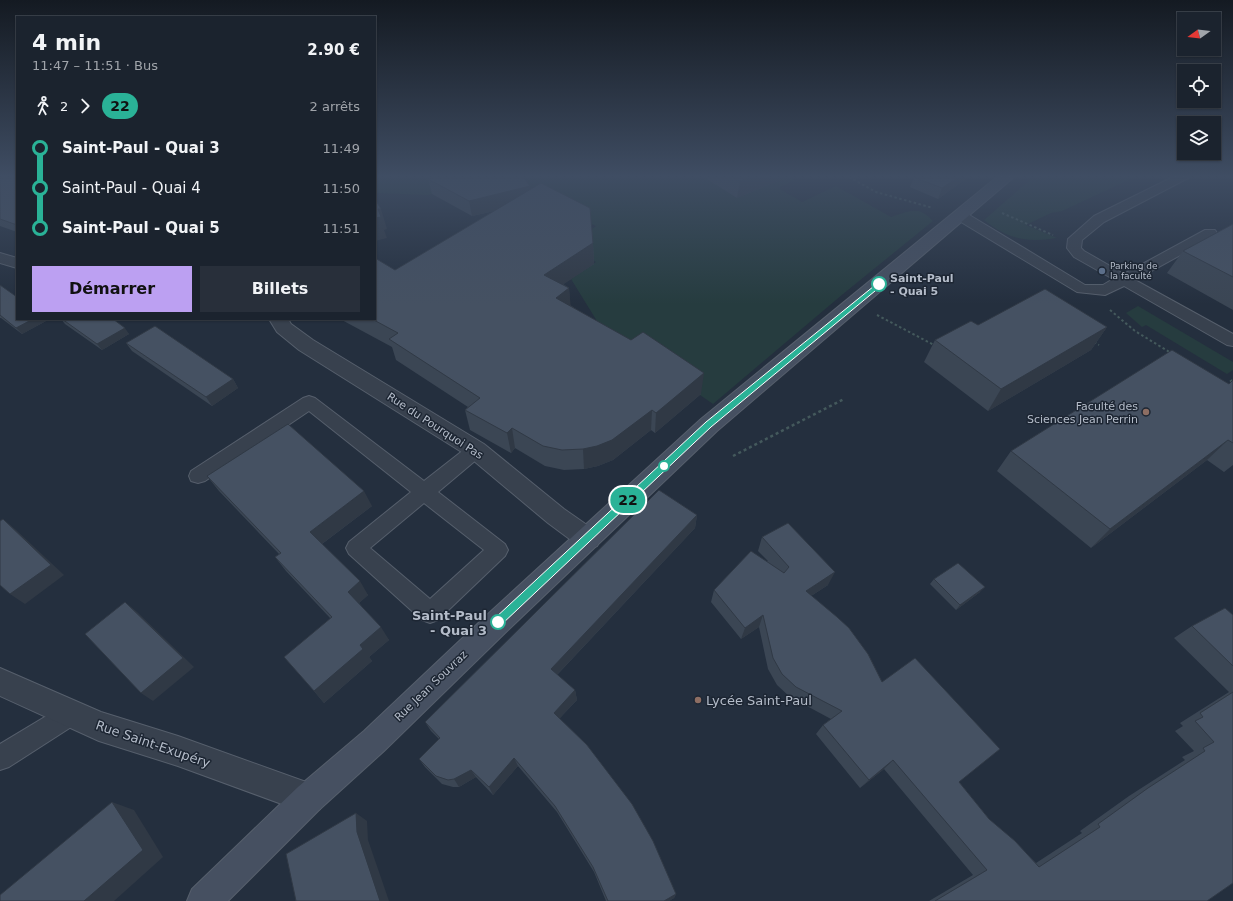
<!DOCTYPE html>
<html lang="fr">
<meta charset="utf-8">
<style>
:root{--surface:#1b232e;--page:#282f3a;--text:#f1f3f6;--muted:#a0a4aa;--line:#39404a;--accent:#bca0f2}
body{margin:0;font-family:"DejaVu Sans",sans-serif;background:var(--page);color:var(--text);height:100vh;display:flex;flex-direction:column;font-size:15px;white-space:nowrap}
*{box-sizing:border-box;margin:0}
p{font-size:13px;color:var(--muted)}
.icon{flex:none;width:22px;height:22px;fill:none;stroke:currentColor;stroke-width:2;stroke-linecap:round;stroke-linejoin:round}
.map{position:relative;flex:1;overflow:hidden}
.details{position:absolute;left:16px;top:16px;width:360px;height:304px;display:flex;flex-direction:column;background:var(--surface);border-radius:0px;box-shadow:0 1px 3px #0004,0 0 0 1px var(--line)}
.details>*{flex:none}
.badge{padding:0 8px;border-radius:13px;font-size:14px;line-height:26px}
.needle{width:26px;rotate:255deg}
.buttons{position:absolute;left:1177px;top:12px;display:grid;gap:8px}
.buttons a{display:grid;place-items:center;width:44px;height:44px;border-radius:0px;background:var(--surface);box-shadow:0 1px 3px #0004,0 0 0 1px var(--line);font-size:20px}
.map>.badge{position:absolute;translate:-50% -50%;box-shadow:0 0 0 2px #fff}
.legs{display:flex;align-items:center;gap:6px;height:44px;padding:0 16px;font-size:13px}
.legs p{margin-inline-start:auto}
.head{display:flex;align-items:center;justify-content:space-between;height:68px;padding:0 16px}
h1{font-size:22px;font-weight:700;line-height:30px}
.action{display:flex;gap:8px;margin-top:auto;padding:8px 16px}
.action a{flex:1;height:46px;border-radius:0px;background:var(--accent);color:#111;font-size:16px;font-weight:700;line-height:46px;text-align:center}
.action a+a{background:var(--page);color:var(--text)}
ul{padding:0 16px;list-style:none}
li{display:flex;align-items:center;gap:14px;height:40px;font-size:15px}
li i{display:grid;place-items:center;width:6px;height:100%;margin:0 5px;background:currentColor}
li i::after{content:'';width:10px;height:10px;margin:-5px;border:3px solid;border-radius:50%;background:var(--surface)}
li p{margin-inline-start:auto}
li:first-child i{background:linear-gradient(#0000 50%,currentColor 0)}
li:last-child i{background:linear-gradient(currentColor 50%,#0000 0)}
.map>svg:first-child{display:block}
</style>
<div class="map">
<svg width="1233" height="901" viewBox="0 0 1233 901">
<rect width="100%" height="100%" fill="#242f3e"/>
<g fill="#263c3f">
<path d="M375,177H790L795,180L778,188L802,202L836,186L891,217C909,211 919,205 933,221L843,294L713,404L600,326L571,279L596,262L584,255L591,230L596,226L494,180L428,195L375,193Z"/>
<path d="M1033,177H1135L1062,211L1051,213L1026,225L1057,238C1026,243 1008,239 984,220Z"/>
<polygon points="1138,306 1233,362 1233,370 1227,374 1146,325 1142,327 1126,313"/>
</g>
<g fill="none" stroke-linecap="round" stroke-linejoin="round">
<defs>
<g id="service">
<polygon points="1173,177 1190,177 1104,222 1082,240 1081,248 1084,251 1124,274 1205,230 1215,230 1217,233 1215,236 1135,280 1233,334 1233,346 1227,345 1124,286 1105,295 1077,292 956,219 954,216 956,213 966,213 1085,285 1103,285 1113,279 1074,257 1067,248 1068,239 1094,216"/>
<path d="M309,396L315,398L424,481L470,445L476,443L482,445L485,450L482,455L438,492L505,544L508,550L505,556L438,620L430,623L422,620L349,554L346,548L349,542L411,492L309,411L205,481L198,483L191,481L189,476L191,471L303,398ZM424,503L484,550L430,599L370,548Z"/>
<polygon points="71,702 79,706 83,714 79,722 9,767 0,770 0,744 63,706"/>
</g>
<g id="minor">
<polygon points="0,253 17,258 17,268 0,263"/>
<polygon points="269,319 288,319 291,324 313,340 484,444 564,509 597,532 600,539 597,546 588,549 579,546 548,523 468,456 299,350 277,332"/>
<polygon points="0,668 101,712 178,736 320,787 325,798 320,809 309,814 178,766 99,741 0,696"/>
</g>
<polygon id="secondary" points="997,177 1014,177 717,431 506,632 384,751 320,809 228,901 187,901 192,889 298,787 364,731 488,614 701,419"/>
</defs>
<use href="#service" stroke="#565f6c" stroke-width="2"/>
<use href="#minor" stroke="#565f6c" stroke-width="2"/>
<use href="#secondary" stroke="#565f6c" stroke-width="2"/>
<g stroke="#44595c" stroke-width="2" stroke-dasharray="2.5 2.5" stroke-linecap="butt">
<polyline points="849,177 876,192 933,208"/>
<polyline points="1002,213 1053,235"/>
<polyline points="1110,310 1135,331 1171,353"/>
<polyline points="877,315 934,345"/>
<polyline points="1094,342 1099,345"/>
</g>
<g stroke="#44595c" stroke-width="2.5" stroke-dasharray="3 3" stroke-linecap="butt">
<polyline points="1225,385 1233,380"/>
<polyline points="733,456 844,399"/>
</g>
<use href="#service" fill="#38414e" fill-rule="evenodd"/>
<use href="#minor" fill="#38414e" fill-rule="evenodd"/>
<use href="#secondary" fill="#465061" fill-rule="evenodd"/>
</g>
<g fill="#3b4654">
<polygon points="0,178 17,178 17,232 0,226"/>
<polygon points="707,178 785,178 737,198 707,179"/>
<polygon points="914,178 967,178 938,199 910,187"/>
<polygon points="428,179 530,190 593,243 594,264 563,284 569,288 570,305 701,394 655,433 651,430 613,460 598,466 584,469 564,470 545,466 515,448 511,453 470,430 465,410 468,407 396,360 392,347 340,319 375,319 395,270 494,211 472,216 432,194"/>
<polygon points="1233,224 1233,310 1167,273 1183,251"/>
<polygon points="0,285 17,319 44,319 46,321 22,334 1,318 0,318"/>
<polygon points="61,319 113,319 129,334 102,350 65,324"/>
<polygon points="978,325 1107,327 1091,350 988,411 924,362 935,340"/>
<polygon points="126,343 233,379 238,388 212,406 132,351"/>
<polygon points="1233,380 1233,465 1224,472 1207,460 1091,548 997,471 1011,451 1229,384"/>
<polygon points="207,476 372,506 322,544 368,595 359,603 389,640 369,657 372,661 324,703 314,691 330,618 286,571 275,557 279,554 219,491"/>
<polygon points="697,515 695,528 557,675 575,690 577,700 559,719 676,894 674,898 669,901 606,901 594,872 557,812 518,766 493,795 476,777 459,787 453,787 442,784 425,767 419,759 439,739 431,731 425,722"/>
<polygon points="762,537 828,585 811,596 882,682 959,782 989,819 1036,863 1082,833 1080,831 1129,796 1185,760 1182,757 1194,751 1175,731 1183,726 1180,723 1229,692 1174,638 1192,626 1233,615 1233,883 1207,901 929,901 973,875 884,769 860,788 816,734 823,725 831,719 790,697 777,685 768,669 759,627 741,639 711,602 714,590 768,561 758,551"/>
<polygon points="934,579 980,592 956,610 930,584"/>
</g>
<g fill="#303945">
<polygon points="748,178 785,178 737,198 740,181"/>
<polygon points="957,178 967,178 938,199 942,188"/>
<polygon points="530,186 532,202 472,216 469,201"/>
<polygon points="378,209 381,209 387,229 384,230 387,238 375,241 375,218"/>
<polygon points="593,243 594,264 546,296 544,275"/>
<polygon points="569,288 571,309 556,298"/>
<polygon points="33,319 44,319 46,321 22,334 16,328"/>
<polygon points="1107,327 1091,350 988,411 1001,389"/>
<polygon points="125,328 129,334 102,350 97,344"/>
<polygon points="704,373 701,394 655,433 656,413"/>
<polygon points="233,379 238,388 212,406 206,397"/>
<polygon points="652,410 651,430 613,460 598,466 584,469 583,449"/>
<polygon points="512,428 515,448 511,453 507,433"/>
<polygon points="1228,440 1207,460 1091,548 1110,529"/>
<polygon points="364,491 372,506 319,546 310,532"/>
<polygon points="697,515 695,528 553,679 551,669"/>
<polygon points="3,519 16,530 64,575 25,604 10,594"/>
<polygon points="835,572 828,585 800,603 806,591"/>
<polygon points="360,581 368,595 357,605 348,592"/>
<polygon points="985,587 980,592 956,610 960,605"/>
<polygon points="125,602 137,612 194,667 153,701 141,693"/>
<polygon points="763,615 759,627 741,639 745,628"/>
<polygon points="381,627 389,640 369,657 372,661 324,703 314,691 360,645"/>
<polygon points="575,690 577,700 556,722 554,713"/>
<polygon points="514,758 518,766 493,795 489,787"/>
<polygon points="893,760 884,769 860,788 869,780"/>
<polygon points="471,770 476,777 459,787 454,779"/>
<polygon points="112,802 134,810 163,857 114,901 84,901"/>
<polygon points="356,813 367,821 368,840 389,901 380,901 357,832"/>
<polygon points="676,894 674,898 669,901 664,901"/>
</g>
<g fill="#455162" stroke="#303945">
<polygon points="0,178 17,178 17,225 0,219"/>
<polygon points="433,178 524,178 530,186 469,201 428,179"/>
<polygon points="734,178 748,178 740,181"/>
<polygon points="916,178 957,178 942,188"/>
<polygon points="541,183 590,208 593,243 544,275 569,288 556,298 631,340 643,332 704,373 656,413 652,410 612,440 597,446 583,449 562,450 543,446 512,428 507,433 465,410 480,398 389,339 398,333 372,319 375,319 375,258 395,270"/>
<polygon points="375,199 381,209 378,209 381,217 375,218"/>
<polygon points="1233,224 1233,277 1183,251"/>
<polygon points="0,285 17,297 17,319 33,319 16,328 0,315"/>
<polygon points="1045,289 1107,327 1001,389 935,340 971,321 978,325"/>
<polygon points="62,319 113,319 125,328 97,344"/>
<polygon points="155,326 233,379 206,397 126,343"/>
<polygon points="1172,350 1229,384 1233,380 1233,443 1228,440 1110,529 1011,451"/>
<polygon points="288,424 364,491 310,532 360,581 348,592 381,627 360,645 363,649 314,691 284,657 332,617 275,557 281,553 207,476"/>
<polygon points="659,490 697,515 551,669 575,690 554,713 587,745 632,804 653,841 676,894 664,901 608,901 593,867 555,806 514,758 489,787 471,770 454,779 448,780 436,776 419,759 440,738 425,722"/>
<polygon points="3,519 51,565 10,594 0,585 0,521"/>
<polygon points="788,523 835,572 806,591 837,617 849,628 868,654 882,682 915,658 1000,749 959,782 989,819 1015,841 1039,867 1100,827 1098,824 1148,788 1205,751 1203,748 1214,742 1195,721 1203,717 1200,713 1233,692 1233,883 1207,901 935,901 987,870 893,760 869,780 823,725 842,711 796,687 782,674 773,658 763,615 745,628 714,590 751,551 784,573 789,567 762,537"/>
<polygon points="958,563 985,587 960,605 934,579"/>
<polygon points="125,602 183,658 141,693 85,634"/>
<polygon points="1225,608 1233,615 1233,666 1192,626"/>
<polygon points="112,802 143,850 84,901 0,901 0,895"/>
<polygon points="356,813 357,832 380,901 296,901 286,854"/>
</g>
<linearGradient id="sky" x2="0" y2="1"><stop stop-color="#141a22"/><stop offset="0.58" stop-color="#3f4d63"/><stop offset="1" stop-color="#3f4d63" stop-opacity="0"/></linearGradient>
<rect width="1233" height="304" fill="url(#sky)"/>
<polygon fill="#2ab297" stroke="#fff" points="879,282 882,284 881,286 711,427 501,625 498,626 494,625 493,622 494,619 706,422"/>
<circle fill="#5c6f8a" stroke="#1d2633" stroke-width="1.5" cx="1102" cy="271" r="4"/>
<g fill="#fff" stroke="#2ab297" stroke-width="2">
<circle cx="879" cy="284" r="7"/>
<circle cx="664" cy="466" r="5"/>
<circle cx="498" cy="622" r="7"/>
</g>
<g fill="#8d6e63" stroke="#1d2633" stroke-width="1.5">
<circle cx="1146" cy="412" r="4"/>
<circle cx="698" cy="700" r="4"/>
</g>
<g text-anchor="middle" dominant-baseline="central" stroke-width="3" stroke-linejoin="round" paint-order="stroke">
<g font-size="9" fill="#b4bcc9" stroke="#1d2633" text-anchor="start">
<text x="1110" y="266">Parking de<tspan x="1110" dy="10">la faculté</tspan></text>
</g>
<g font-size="11" font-weight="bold" fill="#b4bcc9" stroke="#1d2633" text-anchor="start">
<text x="890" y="278">Saint-Paul<tspan x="890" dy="13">- Quai 5</tspan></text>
</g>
<g font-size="11" fill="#b4bcc9" stroke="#1d2633" text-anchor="end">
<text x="1138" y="406">Faculté des<tspan x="1138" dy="13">Sciences Jean Perrin</tspan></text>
</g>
<g font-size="11" fill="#b4bcc9" stroke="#1d2633">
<text transform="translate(435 426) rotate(33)">Rue du Pourquoi Pas</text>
<text transform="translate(431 686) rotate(-44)">Rue Jean Souvraz</text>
</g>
<g font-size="13" font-weight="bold" fill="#b4bcc9" stroke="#1d2633" text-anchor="end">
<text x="487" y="615">Saint-Paul<tspan x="487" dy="15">- Quai 3</tspan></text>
</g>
<g font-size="13" fill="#b4bcc9" stroke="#1d2633" text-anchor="start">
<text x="706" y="700">Lycée Saint-Paul</text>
</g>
<g font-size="13" fill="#b4bcc9" stroke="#1d2633">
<text transform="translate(153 744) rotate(19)">Rue Saint-Exupéry</text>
</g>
</g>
</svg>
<div class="buttons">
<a><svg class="needle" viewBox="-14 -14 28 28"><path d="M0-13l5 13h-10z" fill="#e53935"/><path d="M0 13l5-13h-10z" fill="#a0a4aa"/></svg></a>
<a><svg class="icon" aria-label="locate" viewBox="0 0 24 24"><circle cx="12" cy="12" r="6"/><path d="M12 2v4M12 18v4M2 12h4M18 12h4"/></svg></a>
<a><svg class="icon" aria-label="layers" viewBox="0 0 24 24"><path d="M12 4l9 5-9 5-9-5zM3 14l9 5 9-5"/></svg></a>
</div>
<b class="badge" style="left:628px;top:500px;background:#2ab297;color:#111">22</b>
<section class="details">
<div class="head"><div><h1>4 min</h1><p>11:47 – 11:51 · Bus</p></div><b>2.90 €</b></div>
<div class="legs"><svg class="icon" aria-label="walk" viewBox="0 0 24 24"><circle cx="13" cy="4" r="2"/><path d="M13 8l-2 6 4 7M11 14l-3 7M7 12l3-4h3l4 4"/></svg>2<svg class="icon" aria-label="forward" viewBox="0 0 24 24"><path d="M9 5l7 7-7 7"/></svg><b class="badge" style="background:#2ab297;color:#111">22</b><p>2 arrêts</p></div>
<ul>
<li><i style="color:#2ab297"></i><b>Saint-Paul - Quai 3</b><p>11:49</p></li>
<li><i style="color:#2ab297"></i><span>Saint-Paul - Quai 4</span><p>11:50</p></li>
<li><i style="color:#2ab297"></i><b>Saint-Paul - Quai 5</b><p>11:51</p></li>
</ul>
<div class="action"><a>Démarrer</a><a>Billets</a></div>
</section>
</div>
